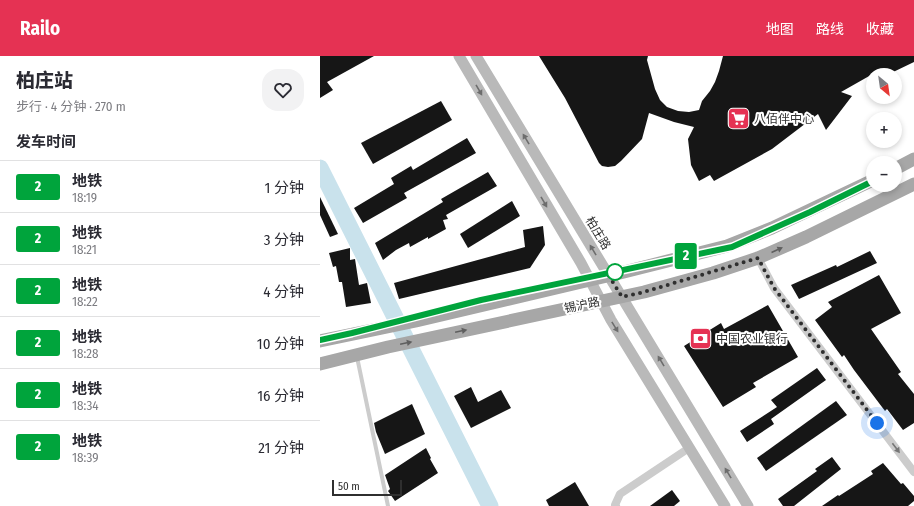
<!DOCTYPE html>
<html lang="zh">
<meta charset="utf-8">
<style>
:root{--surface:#fff;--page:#f2f2f3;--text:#2b2b33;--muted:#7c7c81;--line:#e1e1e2;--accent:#e53253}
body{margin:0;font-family:"Fira Sans Condensed","Noto Sans SC",sans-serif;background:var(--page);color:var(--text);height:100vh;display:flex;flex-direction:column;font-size:15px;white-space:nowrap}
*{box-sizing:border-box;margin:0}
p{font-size:13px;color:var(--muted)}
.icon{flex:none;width:22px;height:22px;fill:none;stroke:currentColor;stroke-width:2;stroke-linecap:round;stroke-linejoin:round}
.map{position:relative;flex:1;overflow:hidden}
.drawer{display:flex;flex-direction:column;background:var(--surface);width:320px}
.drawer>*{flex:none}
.badge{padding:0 8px;border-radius:3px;font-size:14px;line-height:26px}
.needle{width:26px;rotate:151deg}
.fabs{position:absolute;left:546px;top:12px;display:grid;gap:8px}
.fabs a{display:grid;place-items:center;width:36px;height:36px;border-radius:50%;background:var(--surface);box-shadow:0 2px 6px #0003;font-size:20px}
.scale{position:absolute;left:12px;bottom:10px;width:70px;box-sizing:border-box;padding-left:4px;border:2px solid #2f2f2f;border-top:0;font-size:11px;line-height:14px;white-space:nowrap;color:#2f2f2f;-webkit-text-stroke:3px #fff;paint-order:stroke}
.you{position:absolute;width:20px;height:20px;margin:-10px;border:3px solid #fff;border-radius:50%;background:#1a73e8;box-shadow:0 0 0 6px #1a73e833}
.map>.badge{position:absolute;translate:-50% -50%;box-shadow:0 0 0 2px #fff}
h2{padding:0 16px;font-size:15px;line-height:36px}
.round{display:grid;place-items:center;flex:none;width:42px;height:42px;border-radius:16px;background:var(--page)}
.summary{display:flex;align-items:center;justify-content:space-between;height:68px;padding:0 16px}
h1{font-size:19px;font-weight:800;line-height:30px}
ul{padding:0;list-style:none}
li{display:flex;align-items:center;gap:12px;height:52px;padding:0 16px;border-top:1px solid var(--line)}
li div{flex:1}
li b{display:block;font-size:15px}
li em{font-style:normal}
li .badge{min-width:44px;font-weight:700;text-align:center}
header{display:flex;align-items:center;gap:24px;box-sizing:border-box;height:56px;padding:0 20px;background:var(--accent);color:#fff}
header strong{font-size:19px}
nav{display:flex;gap:22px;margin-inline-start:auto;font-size:14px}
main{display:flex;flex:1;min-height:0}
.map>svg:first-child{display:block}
</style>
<header>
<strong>Railo</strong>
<nav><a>地图</a><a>路线</a><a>收藏</a></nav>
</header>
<main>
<section class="drawer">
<div class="summary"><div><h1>柏庄站</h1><p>步行 · 4 分钟 · 270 m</p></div><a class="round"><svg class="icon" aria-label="heart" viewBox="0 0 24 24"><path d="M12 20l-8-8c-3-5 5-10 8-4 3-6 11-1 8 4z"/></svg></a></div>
<h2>发车时间</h2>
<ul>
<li><span class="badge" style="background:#00a43c;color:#fff">2</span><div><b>地铁</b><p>18:19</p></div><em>1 分钟</em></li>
<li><span class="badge" style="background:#00a43c;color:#fff">2</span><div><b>地铁</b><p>18:21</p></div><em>3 分钟</em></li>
<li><span class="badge" style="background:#00a43c;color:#fff">2</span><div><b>地铁</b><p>18:22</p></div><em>4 分钟</em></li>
<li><span class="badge" style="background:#00a43c;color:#fff">2</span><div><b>地铁</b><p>18:28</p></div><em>10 分钟</em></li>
<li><span class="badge" style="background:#00a43c;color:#fff">2</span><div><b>地铁</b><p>18:34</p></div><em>16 分钟</em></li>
<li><span class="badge" style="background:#00a43c;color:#fff">2</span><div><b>地铁</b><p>18:39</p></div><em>21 分钟</em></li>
</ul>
</section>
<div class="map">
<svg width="594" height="450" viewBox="0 0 594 450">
<rect width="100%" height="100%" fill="#fff"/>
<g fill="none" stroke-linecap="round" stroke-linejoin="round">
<polyline stroke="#c9e2ec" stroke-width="17" points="0,112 170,450"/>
</g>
<g fill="#161616">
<polygon points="0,0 54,0 7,26 13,34 0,42"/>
<polygon points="219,0 328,0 327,4 335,33 340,44 347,51 358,55 369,56 379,54 382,45 390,35 395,26 399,15 403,0 594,0 594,6 567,19 551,19 521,36 532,40 506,74 498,58 452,93 394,125 390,119 379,125 371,109 368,83 374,71 354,66 329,57 322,83 301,105 295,110 288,111 282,110 279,107 245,42"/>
<polygon points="121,45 132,64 53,108 41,87"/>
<polygon points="147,82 156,97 84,137 87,142 43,167 34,152 74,128 71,122 91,110 93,114"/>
<polygon points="168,116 177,130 126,159 128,163 123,164 126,173 108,183 108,181 90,191 89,187 76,194 63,204 55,187 123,146 121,143"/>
<polygon points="0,141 18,178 10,181 0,159"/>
<polygon points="192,145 200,160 148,192 140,178"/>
<polygon points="223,170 225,189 210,212 79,243 74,227 205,191 203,174"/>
<polygon points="30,192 30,204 35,203 39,229 47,227 51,247 26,251 22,226 19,226 16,210 13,211 9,197"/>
<polygon points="550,195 557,207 479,243 471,229 516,209 517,211"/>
<polygon points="559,219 581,257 551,273 581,316 578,318 594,338 594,367 583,374 567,353 565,355 534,314 524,299 522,301 495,264 512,251 508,246"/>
<polygon points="448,249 478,301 433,327 436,331 403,351 364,290 401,267 404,273"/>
<polygon points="497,312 506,324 451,363 454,368 427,386 420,375 457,351 451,344"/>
<polygon points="151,331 158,346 181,334 191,352 151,372 134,340"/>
<polygon points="516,345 527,359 446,415 437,402"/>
<polygon points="92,348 105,378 65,398 56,376 54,367"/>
<polygon points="106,392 111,402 110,403 118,417 75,445 68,435 70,433 65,419"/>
<polygon points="512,401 521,413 474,450 463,450 458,443 497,415 495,413"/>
<polygon points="563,407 581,428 583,427 594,440 594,445 588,450 502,450 518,439 519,440 553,418 551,415"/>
<polygon points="255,426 269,450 229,450 226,444"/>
<polygon points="352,434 360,445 354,450 330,450"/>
</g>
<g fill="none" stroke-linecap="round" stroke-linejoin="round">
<polyline stroke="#ccc" stroke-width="4" points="37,301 68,450"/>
<g stroke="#ccc" stroke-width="8">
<polyline points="438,202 454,232 594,416"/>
<polyline points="296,450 295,449 300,438 369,392"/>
</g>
<g stroke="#b9b9b9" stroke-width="11">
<polyline points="139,0 261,207 291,264 405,450"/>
<polyline points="156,0 428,450"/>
</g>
<g stroke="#a7a7a7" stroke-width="13">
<polyline points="575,113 594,103"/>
<polyline points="0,285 96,265 304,216 407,190 452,172 553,124"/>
<polyline points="0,308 68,291 324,236 393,217 438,202 486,181 594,128"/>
</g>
</g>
<defs><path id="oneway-solid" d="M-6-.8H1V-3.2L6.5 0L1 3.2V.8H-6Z"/></defs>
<g fill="#6d6d6d">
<use href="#oneway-solid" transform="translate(159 34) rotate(60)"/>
<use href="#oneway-solid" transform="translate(206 83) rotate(-121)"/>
<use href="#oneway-solid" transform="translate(224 146) rotate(60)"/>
<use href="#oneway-solid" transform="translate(273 194) rotate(-121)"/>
<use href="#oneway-solid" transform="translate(295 271) rotate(58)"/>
<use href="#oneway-solid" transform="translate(341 305) rotate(-121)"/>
<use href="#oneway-solid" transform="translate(408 417) rotate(-121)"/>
</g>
<g fill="#5f5f5f">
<use href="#oneway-solid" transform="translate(457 194) rotate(-24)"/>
<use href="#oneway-solid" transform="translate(141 275) rotate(-12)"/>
<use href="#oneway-solid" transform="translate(86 287) rotate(-12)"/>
</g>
<use fill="#767676" href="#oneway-solid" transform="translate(576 392) rotate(53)"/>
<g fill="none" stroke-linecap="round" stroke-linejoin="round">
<defs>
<polyline id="line" points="0,284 32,277 161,244 412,191 490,156 553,125"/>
</defs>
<use href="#line" stroke="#fff" stroke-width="9"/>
<use href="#line" stroke="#00a43c" stroke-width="6"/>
<polyline stroke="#2f2f2f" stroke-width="4" stroke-dasharray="0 7.2" points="295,216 289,220 302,241 324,236 438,202 454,232 557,367"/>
</g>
<defs>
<symbol id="supermarket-square" viewBox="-11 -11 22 22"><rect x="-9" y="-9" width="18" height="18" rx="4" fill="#e53253" stroke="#fff"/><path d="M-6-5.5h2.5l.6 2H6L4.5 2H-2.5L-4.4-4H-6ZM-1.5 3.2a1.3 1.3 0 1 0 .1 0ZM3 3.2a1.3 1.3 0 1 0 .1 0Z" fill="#fff"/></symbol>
<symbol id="bank-square" viewBox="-11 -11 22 22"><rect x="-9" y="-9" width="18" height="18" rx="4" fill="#e53253" stroke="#fff"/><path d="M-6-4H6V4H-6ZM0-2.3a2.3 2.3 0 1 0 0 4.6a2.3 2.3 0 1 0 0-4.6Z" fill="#fff"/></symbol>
</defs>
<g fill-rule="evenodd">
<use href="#supermarket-square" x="406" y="50" width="25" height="25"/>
<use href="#bank-square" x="368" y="270" width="25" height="25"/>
</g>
<circle fill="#fff" stroke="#00a43c" stroke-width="2" cx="295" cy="216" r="8"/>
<g text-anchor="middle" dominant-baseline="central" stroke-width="4" stroke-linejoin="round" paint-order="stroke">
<g font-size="12" fill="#2f2f2f" stroke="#fff" text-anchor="start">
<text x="434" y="63">八佰伴中心</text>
<text x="396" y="283">中国农业银行</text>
</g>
<g font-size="12" fill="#2f2f2f" stroke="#fff">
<text transform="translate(278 177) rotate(59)">柏庄路</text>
<text transform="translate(262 249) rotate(-12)">锡沪路</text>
</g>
</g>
</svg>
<div class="fabs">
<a><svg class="needle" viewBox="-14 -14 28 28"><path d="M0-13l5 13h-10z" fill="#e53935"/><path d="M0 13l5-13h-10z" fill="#7c7c81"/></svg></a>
<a>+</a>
<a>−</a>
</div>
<div class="scale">50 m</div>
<div class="you" style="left:557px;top:367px"></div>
<b class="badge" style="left:366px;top:200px;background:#00a43c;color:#fff">2</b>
</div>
</main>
